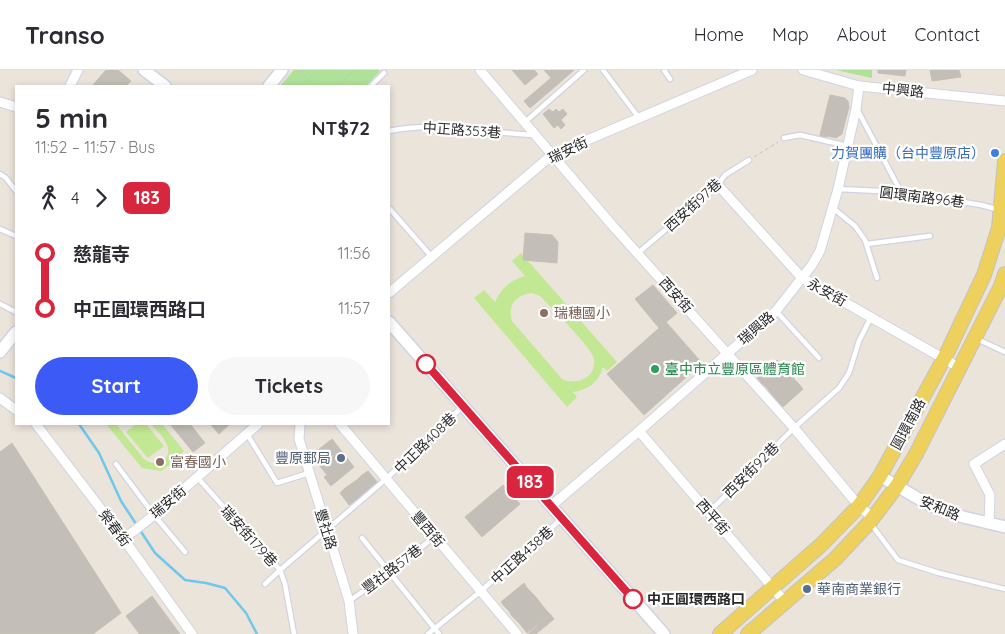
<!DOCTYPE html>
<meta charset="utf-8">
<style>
:root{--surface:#fff;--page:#f7f7f7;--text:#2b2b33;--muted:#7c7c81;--line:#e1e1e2;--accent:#3c5af6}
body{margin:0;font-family:Quicksand,"Noto Sans TC",sans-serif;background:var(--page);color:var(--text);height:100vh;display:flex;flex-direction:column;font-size:19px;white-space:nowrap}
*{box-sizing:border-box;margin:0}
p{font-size:16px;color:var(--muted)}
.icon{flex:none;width:28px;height:28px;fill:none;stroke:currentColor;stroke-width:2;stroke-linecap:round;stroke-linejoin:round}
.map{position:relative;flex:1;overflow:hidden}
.drawer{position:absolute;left:15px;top:15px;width:375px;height:340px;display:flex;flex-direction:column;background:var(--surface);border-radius:0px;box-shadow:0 2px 8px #0003}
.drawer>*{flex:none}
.badge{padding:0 10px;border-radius:8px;font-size:18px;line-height:32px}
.map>.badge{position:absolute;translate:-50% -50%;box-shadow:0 0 0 2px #fff}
.legs{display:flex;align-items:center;gap:8px;height:55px;padding:0 20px;font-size:16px}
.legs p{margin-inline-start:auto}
.head{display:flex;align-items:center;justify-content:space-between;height:85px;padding:0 20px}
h1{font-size:28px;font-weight:800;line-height:38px}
.button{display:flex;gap:10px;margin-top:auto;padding:10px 20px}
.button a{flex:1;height:58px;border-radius:30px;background:var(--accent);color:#fff;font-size:20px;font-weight:800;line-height:58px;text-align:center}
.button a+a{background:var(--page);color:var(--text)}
ul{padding:0 20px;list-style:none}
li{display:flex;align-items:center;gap:18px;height:55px;font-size:19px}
li i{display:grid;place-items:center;width:8px;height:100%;margin:0 6px;background:currentColor}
li i::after{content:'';width:12px;height:12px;margin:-6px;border:4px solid;border-radius:50%;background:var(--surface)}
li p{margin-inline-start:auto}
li:first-child i{background:linear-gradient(#0000 50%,currentColor 0)}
li:last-child i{background:linear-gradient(currentColor 50%,#0000 0)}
header{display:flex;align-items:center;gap:30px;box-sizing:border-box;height:70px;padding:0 25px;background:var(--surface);border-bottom:1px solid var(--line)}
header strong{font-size:24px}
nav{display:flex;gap:28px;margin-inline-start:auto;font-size:18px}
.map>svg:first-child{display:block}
</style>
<header>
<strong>Transo</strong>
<nav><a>Home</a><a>Map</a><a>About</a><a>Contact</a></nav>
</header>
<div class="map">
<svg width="1005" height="564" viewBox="0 0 1005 564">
<rect width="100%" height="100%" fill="#ebe4db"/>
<g fill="#afe198">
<polygon points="294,0 378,0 380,1 366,16 280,16"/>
<polygon points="836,0 872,0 872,8"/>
</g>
<g fill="#c2e893" fill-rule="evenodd">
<path d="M521,183L617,292L607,301L603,297C599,312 588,320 573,322L577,327L567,337L474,228L484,220L495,232C501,218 511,210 525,206L512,191ZM532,223L540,226C550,236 593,279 594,289C597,308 576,316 562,309L512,251C507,236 516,224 532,223Z"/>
<path d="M106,354H116L144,389C156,399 175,389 166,373C163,366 156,360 151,354H162L184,381L178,386L175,382L172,393L161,401L142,398Z"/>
<polygon points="136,354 146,354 164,376 148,388 126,362"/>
</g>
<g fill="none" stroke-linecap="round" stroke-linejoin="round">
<g stroke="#6fc7ec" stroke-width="2.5">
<polyline points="0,301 16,308"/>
<polyline points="79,354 99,383 121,431 155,483 185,510 206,513 225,518 246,543 257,564"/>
</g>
</g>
<g fill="#c3beb7" stroke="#c6c0b5">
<polygon points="106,0 118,0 131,11 126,16 92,16"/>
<polygon points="512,0 534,0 538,4 525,15"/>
<polygon points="544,0 574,0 557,15"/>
<polygon points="878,0 906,0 905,6 878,3"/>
<polygon points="930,0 959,0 961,7 932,11"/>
<polygon points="551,8 557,15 530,38 524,31"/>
<polygon points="830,25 845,28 848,31 849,37 842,64 836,68 828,66 823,70 820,68 820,65"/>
<polygon points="549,39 553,42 556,39 559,42 563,39 567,44 561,50 565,55 561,59 558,55 554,58 543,44"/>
<polygon points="525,163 552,165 558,172 557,193 523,190"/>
<polygon points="653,215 677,243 659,258 635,229"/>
<polygon points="666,252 702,293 644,345 607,304"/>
<polygon points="777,290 781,295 761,313 757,308"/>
<polygon points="781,295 786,300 766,317 761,313"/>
<polygon points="786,300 790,304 770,322 766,317"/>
<polygon points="790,304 794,309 774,327 770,322"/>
<polygon points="794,309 799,314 778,332 774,327"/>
<polygon points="799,314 803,319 783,337 778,332"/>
<polygon points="170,354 190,354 205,373 193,382"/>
<polygon points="210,354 230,354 219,364"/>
<polygon points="332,369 354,397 331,416 324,407 327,405 314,389 313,384"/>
<polygon points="12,373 121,543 93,564 0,564 0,382"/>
<polygon points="368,401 378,413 372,418 362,405"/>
<polygon points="362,405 372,418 366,422 357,410"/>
<polygon points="357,410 366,422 361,426 351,414"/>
<polygon points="351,414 361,426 355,431 345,418"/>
<polygon points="503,415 520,434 482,467 465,447"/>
<polygon points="345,418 355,431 349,435 340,423"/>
<polygon points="524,513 527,518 505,537 501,532"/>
<polygon points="527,518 531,522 509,541 505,537"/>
<polygon points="531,522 535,526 512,546 509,541"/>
<polygon points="152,526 180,564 139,564 138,562 126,546"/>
<polygon points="535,526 539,531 516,550 512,546"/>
<polygon points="539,531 542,535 520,554 516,550"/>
<polygon points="542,535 546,540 524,559 520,554"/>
<polygon points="546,540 550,544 527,563 524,559"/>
<polygon points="550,544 554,549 536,564 528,564"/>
</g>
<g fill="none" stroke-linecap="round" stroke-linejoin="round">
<defs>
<g id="service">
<polyline points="603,0 639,48"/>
<polyline points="664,0 670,9"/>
<polyline points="371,16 384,3"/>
<polyline points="857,39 901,122"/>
<polyline points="525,52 584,0"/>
<path d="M389,61C437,51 486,63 534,65"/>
<polyline points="784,68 800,65 848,76"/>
<polyline points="0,104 6,108 16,121"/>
<polyline points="838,119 901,122 981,135 1000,140"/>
<polyline points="389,138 431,186"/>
<polyline points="833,138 855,156 865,170 877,208"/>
<polyline points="0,159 16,166"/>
<polyline points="867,174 930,166"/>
<polyline points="638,183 718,115 725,105 749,90"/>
<polyline points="0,234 16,242"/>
<polyline points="776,241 819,288"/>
<polyline points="977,269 1005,282"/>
<polyline points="247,364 277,413 309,403"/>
<polyline points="116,394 154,445 185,482"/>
<polyline points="197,407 280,500 386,409 462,337"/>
<polyline points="709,442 794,358 839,318 849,303 859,271 871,247"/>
<polyline points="871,454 898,490 939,503 1005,519"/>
<polyline points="362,468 439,564"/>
<polyline points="265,514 280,500 285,514 294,564"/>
<polyline points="349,531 390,503 435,466"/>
<polyline points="428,564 481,521 561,449"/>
</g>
<g id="minor">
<polyline points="480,0 612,155 794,358 859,436 873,448"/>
<polyline points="803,0 859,16 1005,31"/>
<polyline points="70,16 78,0"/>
<polyline points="0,32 16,37"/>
<polyline points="718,115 802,208 960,298"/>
<polyline points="389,223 552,85 752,0"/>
<polyline points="0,328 16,340"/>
<polyline points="36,354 123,468 192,564"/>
<polyline points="300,354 299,369 349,531 353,564"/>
<polyline points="340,354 517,564"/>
<polyline points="639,361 785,532"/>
<polyline points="551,436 639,361 776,241 812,195 820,181 838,119 856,39 859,16"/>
<polyline points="989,454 990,425 974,394 1005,374"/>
<polyline points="123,468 134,461 154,445 258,354"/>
</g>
<g id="tertiary">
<polyline points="144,0 165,16"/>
<polyline points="269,16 282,0"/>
<polyline points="389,252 664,564"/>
<polyline points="0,282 16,262"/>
<polyline points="880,406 931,436 963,447 1005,457"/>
</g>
<g id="primary">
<polyline points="720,564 822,474 859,436 880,406 947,283 984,205 999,158 1005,91"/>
<polyline points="748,564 835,489 869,453 897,416 916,384 1001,216 1005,204"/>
</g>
</defs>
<use href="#service" stroke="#d0d3e2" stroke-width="7"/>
<use href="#minor" stroke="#d0d3e2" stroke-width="11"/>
<use href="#tertiary" stroke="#d0d3e2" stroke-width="14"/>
<use href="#primary" stroke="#c3c3c3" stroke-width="16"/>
<g stroke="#c3c3c3" stroke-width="1" stroke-dasharray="4 2.5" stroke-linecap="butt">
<polyline points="298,0 315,16"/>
<polyline points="339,16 354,0"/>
<polyline points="754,87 778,72"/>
</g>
<use href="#service" stroke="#fff" stroke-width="4.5"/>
<use href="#minor" stroke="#fff" stroke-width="9"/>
<use href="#tertiary" stroke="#fff" stroke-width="11"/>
<use href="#primary" stroke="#eed05d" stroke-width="14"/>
</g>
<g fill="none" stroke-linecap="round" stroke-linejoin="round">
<defs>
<polyline id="line-1" points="426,294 633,529"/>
</defs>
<use href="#line-1" stroke="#fff" stroke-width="11"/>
<use href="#line-1" stroke="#d7263d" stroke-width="8"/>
</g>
<circle fill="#3f7fe0" stroke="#fff" stroke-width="2" cx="995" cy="83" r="5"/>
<g fill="#8d6e63" stroke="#fff" stroke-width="2">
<circle cx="544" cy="243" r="5"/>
<circle cx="160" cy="392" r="5"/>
</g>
<g fill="#fff" stroke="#d7263d" stroke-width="2.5">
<circle cx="426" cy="294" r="9"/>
<circle cx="633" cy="529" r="9"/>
</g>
<circle fill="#2e9e5b" stroke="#fff" stroke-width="2" cx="655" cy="299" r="5"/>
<g fill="#5c6f8a" stroke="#fff" stroke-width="2">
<circle cx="341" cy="388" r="5"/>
<circle cx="807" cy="519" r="5"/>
</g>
<g text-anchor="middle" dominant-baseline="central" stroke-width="4.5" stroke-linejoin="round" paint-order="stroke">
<g font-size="14" fill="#292929" stroke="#fff">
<text transform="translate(903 20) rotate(6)">中興路</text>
<text transform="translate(462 60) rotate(4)">中正路353巷</text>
<text transform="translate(568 80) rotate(-26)">瑞安街</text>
<text transform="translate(922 127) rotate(7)">圓環南路96巷</text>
<text transform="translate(693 135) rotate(-42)">西安街97巷</text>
<text transform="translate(827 222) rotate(29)">永安街</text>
<text transform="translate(676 225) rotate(48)">西安街</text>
<text transform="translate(756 258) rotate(-41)">瑞興路</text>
<text transform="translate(908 354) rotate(-62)">圓環南路</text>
<text transform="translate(425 373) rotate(-44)">中正路408巷</text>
<text transform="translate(751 400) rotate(-45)">西安街92巷</text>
<text transform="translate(168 432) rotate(-40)">瑞安街</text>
<text transform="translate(940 438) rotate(22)">安和路</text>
<text transform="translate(713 447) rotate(49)">西平街</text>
<text transform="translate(115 458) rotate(53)">榮春街</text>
<text transform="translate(326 459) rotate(73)">豐社路</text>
<text transform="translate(428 459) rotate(50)">豐西街</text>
<text transform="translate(249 466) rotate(48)">瑞安街179巷</text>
<text transform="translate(522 485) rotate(-42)">中正路438巷</text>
<text transform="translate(392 499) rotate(-37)">豐社路57巷</text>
</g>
<g font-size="14" fill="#366cbe" stroke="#fff" text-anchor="end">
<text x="985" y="83">力賀團購（台中豐原店）</text>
</g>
<g font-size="14" fill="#785e54" stroke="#fff" text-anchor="start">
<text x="554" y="243">瑞穗國小</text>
<text x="170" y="392">富春國小</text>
</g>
<g font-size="14" fill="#27864d" stroke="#fff" text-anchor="start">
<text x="665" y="299">臺中市立豐原區體育館</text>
</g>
<g font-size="14" fill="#4e5e75" stroke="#fff" text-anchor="end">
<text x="331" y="388">豐原郵局</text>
<text x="817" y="519" text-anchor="start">華南商業銀行</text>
</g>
<g font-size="14" font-weight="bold" fill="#292929" stroke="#fff" text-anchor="start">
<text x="647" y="529">中正圓環西路口</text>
</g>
</g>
</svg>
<b class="badge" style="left:530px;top:412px;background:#d7263d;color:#fff">183</b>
<section class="drawer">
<div class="head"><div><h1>5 min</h1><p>11:52 – 11:57 · Bus</p></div><b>NT$72</b></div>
<div class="legs"><svg class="icon" aria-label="walk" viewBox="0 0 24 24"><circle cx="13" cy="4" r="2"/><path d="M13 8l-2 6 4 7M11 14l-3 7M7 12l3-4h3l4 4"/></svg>4<svg class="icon" aria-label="forward" viewBox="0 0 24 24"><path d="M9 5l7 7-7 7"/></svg><b class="badge" style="background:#d7263d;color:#fff">183</b></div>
<ul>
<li><i style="color:#d7263d"></i><b>慈龍寺</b><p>11:56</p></li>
<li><i style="color:#d7263d"></i><b>中正圓環西路口</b><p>11:57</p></li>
</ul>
<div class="button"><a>Start</a><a>Tickets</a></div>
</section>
</div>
